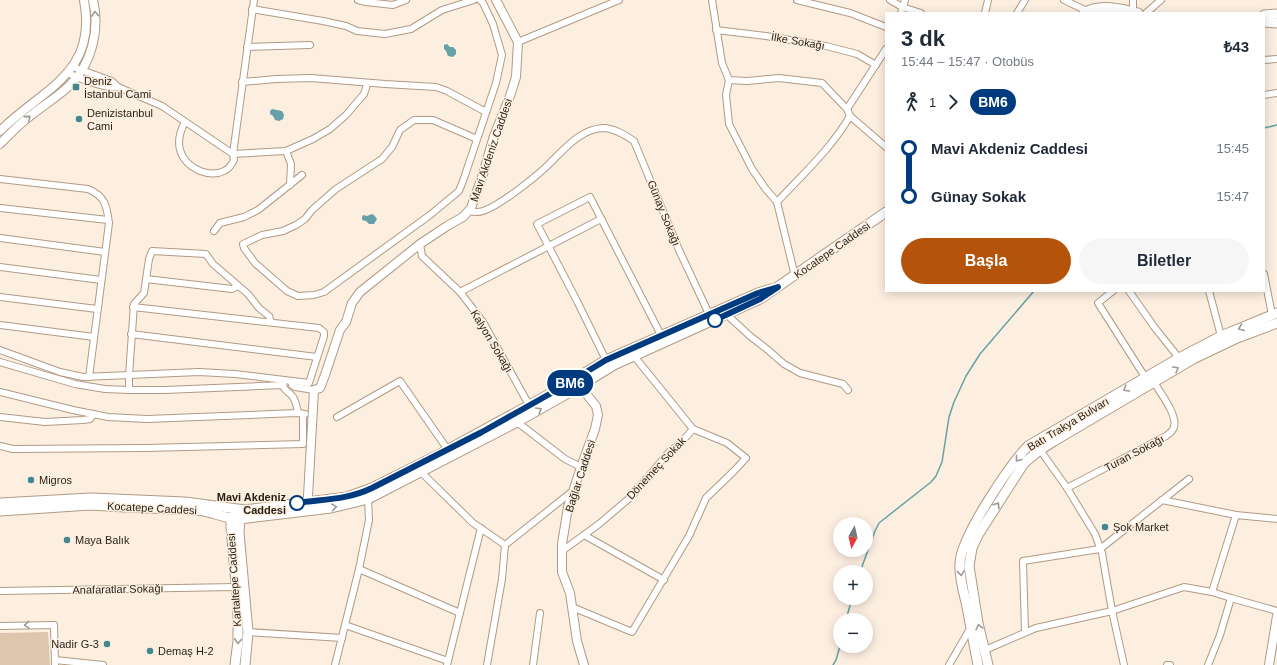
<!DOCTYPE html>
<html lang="tr">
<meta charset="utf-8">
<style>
:root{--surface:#fff;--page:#f6f6f7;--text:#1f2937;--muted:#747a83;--accent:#b45309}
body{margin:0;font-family:Helvetica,sans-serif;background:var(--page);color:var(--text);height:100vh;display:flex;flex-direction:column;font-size:15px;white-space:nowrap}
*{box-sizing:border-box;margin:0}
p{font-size:13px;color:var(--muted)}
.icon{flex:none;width:22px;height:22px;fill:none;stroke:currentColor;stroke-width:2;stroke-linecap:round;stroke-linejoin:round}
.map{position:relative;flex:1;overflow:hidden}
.drawer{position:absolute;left:885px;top:12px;width:380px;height:280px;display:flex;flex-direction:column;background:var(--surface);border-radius:0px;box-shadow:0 2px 10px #0003}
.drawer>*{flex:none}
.badge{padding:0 8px;border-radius:13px;font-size:14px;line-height:26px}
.needle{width:26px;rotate:188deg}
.tools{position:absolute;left:833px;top:517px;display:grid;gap:8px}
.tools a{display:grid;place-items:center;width:40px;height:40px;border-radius:50%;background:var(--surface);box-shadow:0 2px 10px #0003;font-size:20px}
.map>.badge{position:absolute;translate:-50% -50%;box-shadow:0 0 0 2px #fff}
.legs{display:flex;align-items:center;gap:6px;height:44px;padding:0 16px;font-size:13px}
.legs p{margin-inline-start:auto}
.head{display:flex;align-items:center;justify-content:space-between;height:68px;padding:0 16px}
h1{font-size:22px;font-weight:700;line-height:30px}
.cta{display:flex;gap:8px;margin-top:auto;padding:8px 16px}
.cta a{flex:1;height:46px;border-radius:24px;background:var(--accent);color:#fff;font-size:16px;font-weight:700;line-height:46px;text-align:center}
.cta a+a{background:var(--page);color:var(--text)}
ul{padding:0 16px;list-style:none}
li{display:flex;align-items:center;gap:14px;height:48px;font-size:15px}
li i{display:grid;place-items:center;width:6px;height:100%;margin:0 5px;background:currentColor}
li i::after{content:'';width:10px;height:10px;margin:-5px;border:3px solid;border-radius:50%;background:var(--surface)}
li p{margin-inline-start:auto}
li:first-child i{background:linear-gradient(#0000 50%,currentColor 0)}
li:last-child i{background:linear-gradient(currentColor 50%,#0000 0)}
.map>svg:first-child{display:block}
</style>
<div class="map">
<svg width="1277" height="665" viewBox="0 0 1277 665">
<rect width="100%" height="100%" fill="#fdefe0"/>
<polygon fill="#ddc6ad" points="48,632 50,665 0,665 0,633"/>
<g fill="#66a1a7">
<polygon points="447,44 450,47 453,47 456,50 456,54 453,57 448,56 446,51 444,49 444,45"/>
<polygon points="272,109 282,111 284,115 283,119 279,121 275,120 273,116 270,114 270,111"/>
<polygon points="372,214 374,215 377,219 374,224 369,224 366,221 362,220 362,217 363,215 367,216"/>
</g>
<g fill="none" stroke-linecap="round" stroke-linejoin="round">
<g stroke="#66a1a7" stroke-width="1.5">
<polyline points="1264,128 1277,125"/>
<polyline points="860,572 875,531 879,523 931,482 936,476 942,462 949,417 954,402 966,376 980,354 1034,291"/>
<polyline points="846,620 852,598"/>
<polyline points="833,665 836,660 840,646"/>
</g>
<defs>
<g id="minor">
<polyline points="358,0 366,2 393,5 406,0"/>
<polyline points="712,0 722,63 729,80 747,81 779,78 822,83 847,109 850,116 886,147"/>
<polyline points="797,0 850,13 886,27"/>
<polyline points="890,0 902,7 921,13"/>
<polyline points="1064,0 1087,11"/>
<polyline points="252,9 323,21 346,26 357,31 385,34 411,29 442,10 474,0"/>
<polyline points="1133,12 1133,0"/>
<polyline points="901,13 905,0"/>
<polyline points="985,13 988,0"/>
<polyline points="1017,13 1025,0"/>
<polyline points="1146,13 1161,0"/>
<polyline points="716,30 766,36 826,46 857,54 876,65"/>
<polyline points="518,42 619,0"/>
<polyline points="247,47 310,45"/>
<polyline points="1264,60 1277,59"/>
<polyline points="73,67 112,81 118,87 162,106 233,154 286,151 313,139 330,129 346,115 364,94 366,88 367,83"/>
<path d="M68,73C78,78 108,90 118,87"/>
<polyline points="729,80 726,95 729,124 752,169 765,188 777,202 795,276"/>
<polyline points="242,82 276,79 311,78 385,84 436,87 447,91 486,112"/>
<polyline points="1264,95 1277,93"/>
<polyline points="847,109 886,49"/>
<path d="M185,122C174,142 178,161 200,171C208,174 216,175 224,171C229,169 232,164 234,160L233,154L254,0"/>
<polyline points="477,139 433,120 414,120 400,130 392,147 382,159 336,189 312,210 305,219 296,225 283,231 262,235 243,244 244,248 255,263 287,291 298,296 314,295 324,292 430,215 459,191 463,181 496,83 502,55 493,24 483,3 480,0"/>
<polyline points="286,151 291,164 290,185"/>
<path d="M0,179L88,189C105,196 107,206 109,223L89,377"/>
<path d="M777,202C802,175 831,149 850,116"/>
<polyline points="0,208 108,220"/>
<path d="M468,211C474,212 477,213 483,211C499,206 533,179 546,167C562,152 579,129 603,128C614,128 625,135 634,141L679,250L709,314"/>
<polyline points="214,231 220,223 244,217 258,210 302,175"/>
<polyline points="0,238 105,252"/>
<polyline points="420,244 422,256 460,292 483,322 529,405"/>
<polyline points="0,267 101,280"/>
<polyline points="1264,274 1272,315"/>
<polyline points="146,279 232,289 238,286"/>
<polyline points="1113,291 1098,303 1145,377"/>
<polyline points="1129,291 1155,328 1179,358"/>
<polyline points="1209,291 1221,336"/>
<polyline points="460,292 599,220 602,220"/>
<polyline points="0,297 97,309"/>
<polyline points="726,314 750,336 768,350 784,364 800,373 843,384 848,390"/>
<polyline points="0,325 94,337"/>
<polyline points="131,334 317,357"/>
<polyline points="0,350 60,372 83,377 199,372 235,374 309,383 324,336 324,332 319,328 133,307"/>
<polyline points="606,360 577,301 537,224 590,197 661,335"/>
<polyline points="0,362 75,384 105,389 129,390 165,390 283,385"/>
<polyline points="291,381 292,385 295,387 314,390"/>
<path d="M284,382C281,390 289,391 293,397C296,402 297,407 298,413"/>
<polyline points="129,390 129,376 134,304 144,293 149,259 152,251 206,254 213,264 248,294 259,308 269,316 271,322"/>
<polyline points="0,392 73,410 108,417 147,419 298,413 305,414"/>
<polyline points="0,417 45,422 83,420 90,419 94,414"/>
<polyline points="337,417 400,381 448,450"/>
<polyline points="517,422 565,459 581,467"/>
<polyline points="0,446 13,449 146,448 303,444 303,414"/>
<polyline points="1038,447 1067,488 1095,534 1102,553 1112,611 1124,665"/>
<polyline points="421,472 473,523 505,545 574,490"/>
<path d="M1067,488L1166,436C1169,434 1173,431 1174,427C1178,415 1160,393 1154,382"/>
<polyline points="1162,500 1236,515"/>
<polyline points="584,535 664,580"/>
<polyline points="562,551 599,524 632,496 669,452 680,444 693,429"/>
<polyline points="359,569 460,613"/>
<polyline points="0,591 236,587"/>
<polyline points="1212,592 1236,515 1277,519"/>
<polyline points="572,607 632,632 689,536 706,498 734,471 746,458 727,443 693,429 634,356"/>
<polyline points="345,625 448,661"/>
<polyline points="0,626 54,625 55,665"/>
<polyline points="248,632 342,638"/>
<polyline points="1025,632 1023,561 1100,549 1189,479"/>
<polyline points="985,650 1036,628 1112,611 1184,587 1212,592 1231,598 1277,611"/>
<polyline points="55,660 103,665"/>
<polyline points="335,665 359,569 369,520 368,499"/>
<polyline points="447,665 481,528"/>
<polyline points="487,665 502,579 505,545"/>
<polyline points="533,665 540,613"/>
<polyline points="949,665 971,627"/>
<polyline points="1167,665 1170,665"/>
<polyline points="1208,665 1220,635 1231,598"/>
</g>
<g id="tertiary">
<path d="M0,131C43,88 98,74 84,0"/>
<path d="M0,144C9,135 18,125 29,117C42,106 58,97 70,85C92,64 100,29 93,0"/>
<polyline points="580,386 596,406 598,415 595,429 581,467 568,507 562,544 562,572 570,593 577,641 584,665"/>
<polyline points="308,502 308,496 314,390 320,388 325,375 340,330 346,322 352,303 360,292 420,244 447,226 463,217 471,208 483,174 494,136 510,96 516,77 518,42 496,0"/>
<polyline points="1269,665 1277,616"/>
</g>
<g id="secondary">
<path d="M1084,13C1100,3 1120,9 1138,13"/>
<polyline points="1264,15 1277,14"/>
<polyline points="1264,22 1277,23"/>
<polyline points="0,503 91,498 185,502 245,510 347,497 372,488 438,455 555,391 606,360 758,293 771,289"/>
<path d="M0,511L90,505L125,507L197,510C211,511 225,519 240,519L331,508L368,499L517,422L570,392L614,365L760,299L886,212"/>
<polyline points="235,515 231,518 231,528 238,605 238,641 235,665"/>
<polyline points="240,515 239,533 248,632 245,665"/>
<path d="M978,665C974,644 970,623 966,602C963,590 959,576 960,563C961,537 1009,466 1028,446L1179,358L1221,336L1277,313"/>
<polyline points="988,665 978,623 969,566 972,548 978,535 1024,463 1040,450 1054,441 1193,359 1237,338 1277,323"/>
</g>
</defs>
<use href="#minor" stroke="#b09a84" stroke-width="8"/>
<use href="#tertiary" stroke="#b09a84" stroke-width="10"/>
<use href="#secondary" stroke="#b09a84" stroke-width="11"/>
<use href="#minor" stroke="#fff" stroke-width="6"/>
<use href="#tertiary" stroke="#fff" stroke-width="8"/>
<use href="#secondary" stroke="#fff" stroke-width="9"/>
</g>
<defs><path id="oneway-chevron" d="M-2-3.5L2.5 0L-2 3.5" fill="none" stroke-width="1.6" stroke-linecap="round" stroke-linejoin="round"/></defs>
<g stroke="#9d9a96">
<use href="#oneway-chevron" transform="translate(95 14) rotate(-94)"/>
<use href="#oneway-chevron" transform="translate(28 118) rotate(-40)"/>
<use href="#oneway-chevron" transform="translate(1241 328) rotate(157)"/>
<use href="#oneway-chevron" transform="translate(1176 369) rotate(-30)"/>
<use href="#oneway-chevron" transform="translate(1126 389) rotate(150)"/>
<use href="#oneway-chevron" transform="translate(539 410) rotate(-30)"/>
<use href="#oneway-chevron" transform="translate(1018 459) rotate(127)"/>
<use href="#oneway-chevron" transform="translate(997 505) rotate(-57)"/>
<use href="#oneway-chevron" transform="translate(334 507) rotate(-9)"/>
<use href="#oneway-chevron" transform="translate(961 573) rotate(84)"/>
<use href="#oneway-chevron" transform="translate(27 625) rotate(179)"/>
<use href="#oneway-chevron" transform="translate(979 627) rotate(-103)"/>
<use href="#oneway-chevron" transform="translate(238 641) rotate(94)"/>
</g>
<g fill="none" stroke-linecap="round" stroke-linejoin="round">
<defs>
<path id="line-1" d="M297,503C324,499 347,500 372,488L482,432L555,391L606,360L758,293L778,287L760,299L715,320"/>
</defs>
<use href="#line-1" stroke="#fff" stroke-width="9"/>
<use href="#line-1" stroke="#003b80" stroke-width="6"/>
</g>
<g fill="#418890" stroke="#fdefe0" stroke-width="1.5">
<rect x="72" y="83" width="8" height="8" rx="2"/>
<circle cx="79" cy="119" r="4"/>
<circle cx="31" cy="480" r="4"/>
<circle cx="1105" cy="527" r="4"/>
<circle cx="67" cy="540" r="4"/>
<circle cx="107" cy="644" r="4"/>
<circle cx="150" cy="651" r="4"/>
</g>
<g fill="#fff" stroke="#003b80" stroke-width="2">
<circle cx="715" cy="320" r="7"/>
<circle cx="297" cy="503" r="7"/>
</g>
<g text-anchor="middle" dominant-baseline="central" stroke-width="3" stroke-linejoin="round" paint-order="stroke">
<g font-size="11" fill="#261e15" stroke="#fdefe0">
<text transform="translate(798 41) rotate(10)">İlke Sokağı</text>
<text transform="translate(491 150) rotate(-71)">Mavi Akdeniz Caddesi</text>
<text transform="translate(664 213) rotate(68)">Günay Sokağı</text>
<text transform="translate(832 250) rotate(-35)">Kocatepe Caddesi</text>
<text transform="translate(492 341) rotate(59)">Kalyon Sokağı</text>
<text transform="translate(1068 424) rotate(-31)">Batı Trakya Bulvarı</text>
<text transform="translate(1134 453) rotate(-28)">Turan Sokağı</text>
<text transform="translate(656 468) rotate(-47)">Dönemeç Sokak</text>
<text transform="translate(580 476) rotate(-72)">Bağlar Caddesi</text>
<text transform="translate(152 508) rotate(3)">Kocatepe Caddesi</text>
<text transform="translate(234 580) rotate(-94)">Kartaltepe Caddesi</text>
<text transform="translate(118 589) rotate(-1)">Anafaratlar Sokağı</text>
</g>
<g font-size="11" fill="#261e15" stroke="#fdefe0" text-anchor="start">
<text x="84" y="81">Deniz<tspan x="84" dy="13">İstanbul Cami</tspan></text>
<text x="87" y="113">Denizistanbul<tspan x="87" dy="13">Cami</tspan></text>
<text x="39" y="480">Migros</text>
<text x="1113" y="527">Şok Market</text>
<text x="75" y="540">Maya Balık</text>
<text x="99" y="644" text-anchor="end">Nadir G-3</text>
<text x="158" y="651">Demaş H-2</text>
</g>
<g font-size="11" font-weight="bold" fill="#261e15" stroke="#fdefe0" text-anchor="end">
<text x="286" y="497">Mavi Akdeniz<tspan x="286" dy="13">Caddesi</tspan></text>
</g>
</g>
</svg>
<div class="tools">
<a><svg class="needle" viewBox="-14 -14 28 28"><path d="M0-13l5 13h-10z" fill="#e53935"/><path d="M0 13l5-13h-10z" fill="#747a83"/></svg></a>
<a>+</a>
<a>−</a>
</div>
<b class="badge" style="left:570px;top:383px;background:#003b80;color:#fff">BM6</b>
<section class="drawer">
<div class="head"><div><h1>3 dk</h1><p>15:44 – 15:47 · Otobüs</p></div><b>₺43</b></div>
<div class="legs"><svg class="icon" aria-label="walk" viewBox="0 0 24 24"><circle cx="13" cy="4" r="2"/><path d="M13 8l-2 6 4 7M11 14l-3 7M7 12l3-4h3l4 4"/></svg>1<svg class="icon" aria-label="forward" viewBox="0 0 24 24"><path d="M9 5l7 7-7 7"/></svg><b class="badge" style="background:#003b80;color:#fff">BM6</b></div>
<ul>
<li><i style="color:#003b80"></i><b>Mavi Akdeniz Caddesi</b><p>15:45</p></li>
<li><i style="color:#003b80"></i><b>Günay Sokak</b><p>15:47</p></li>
</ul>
<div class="cta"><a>Başla</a><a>Biletler</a></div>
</section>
</div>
